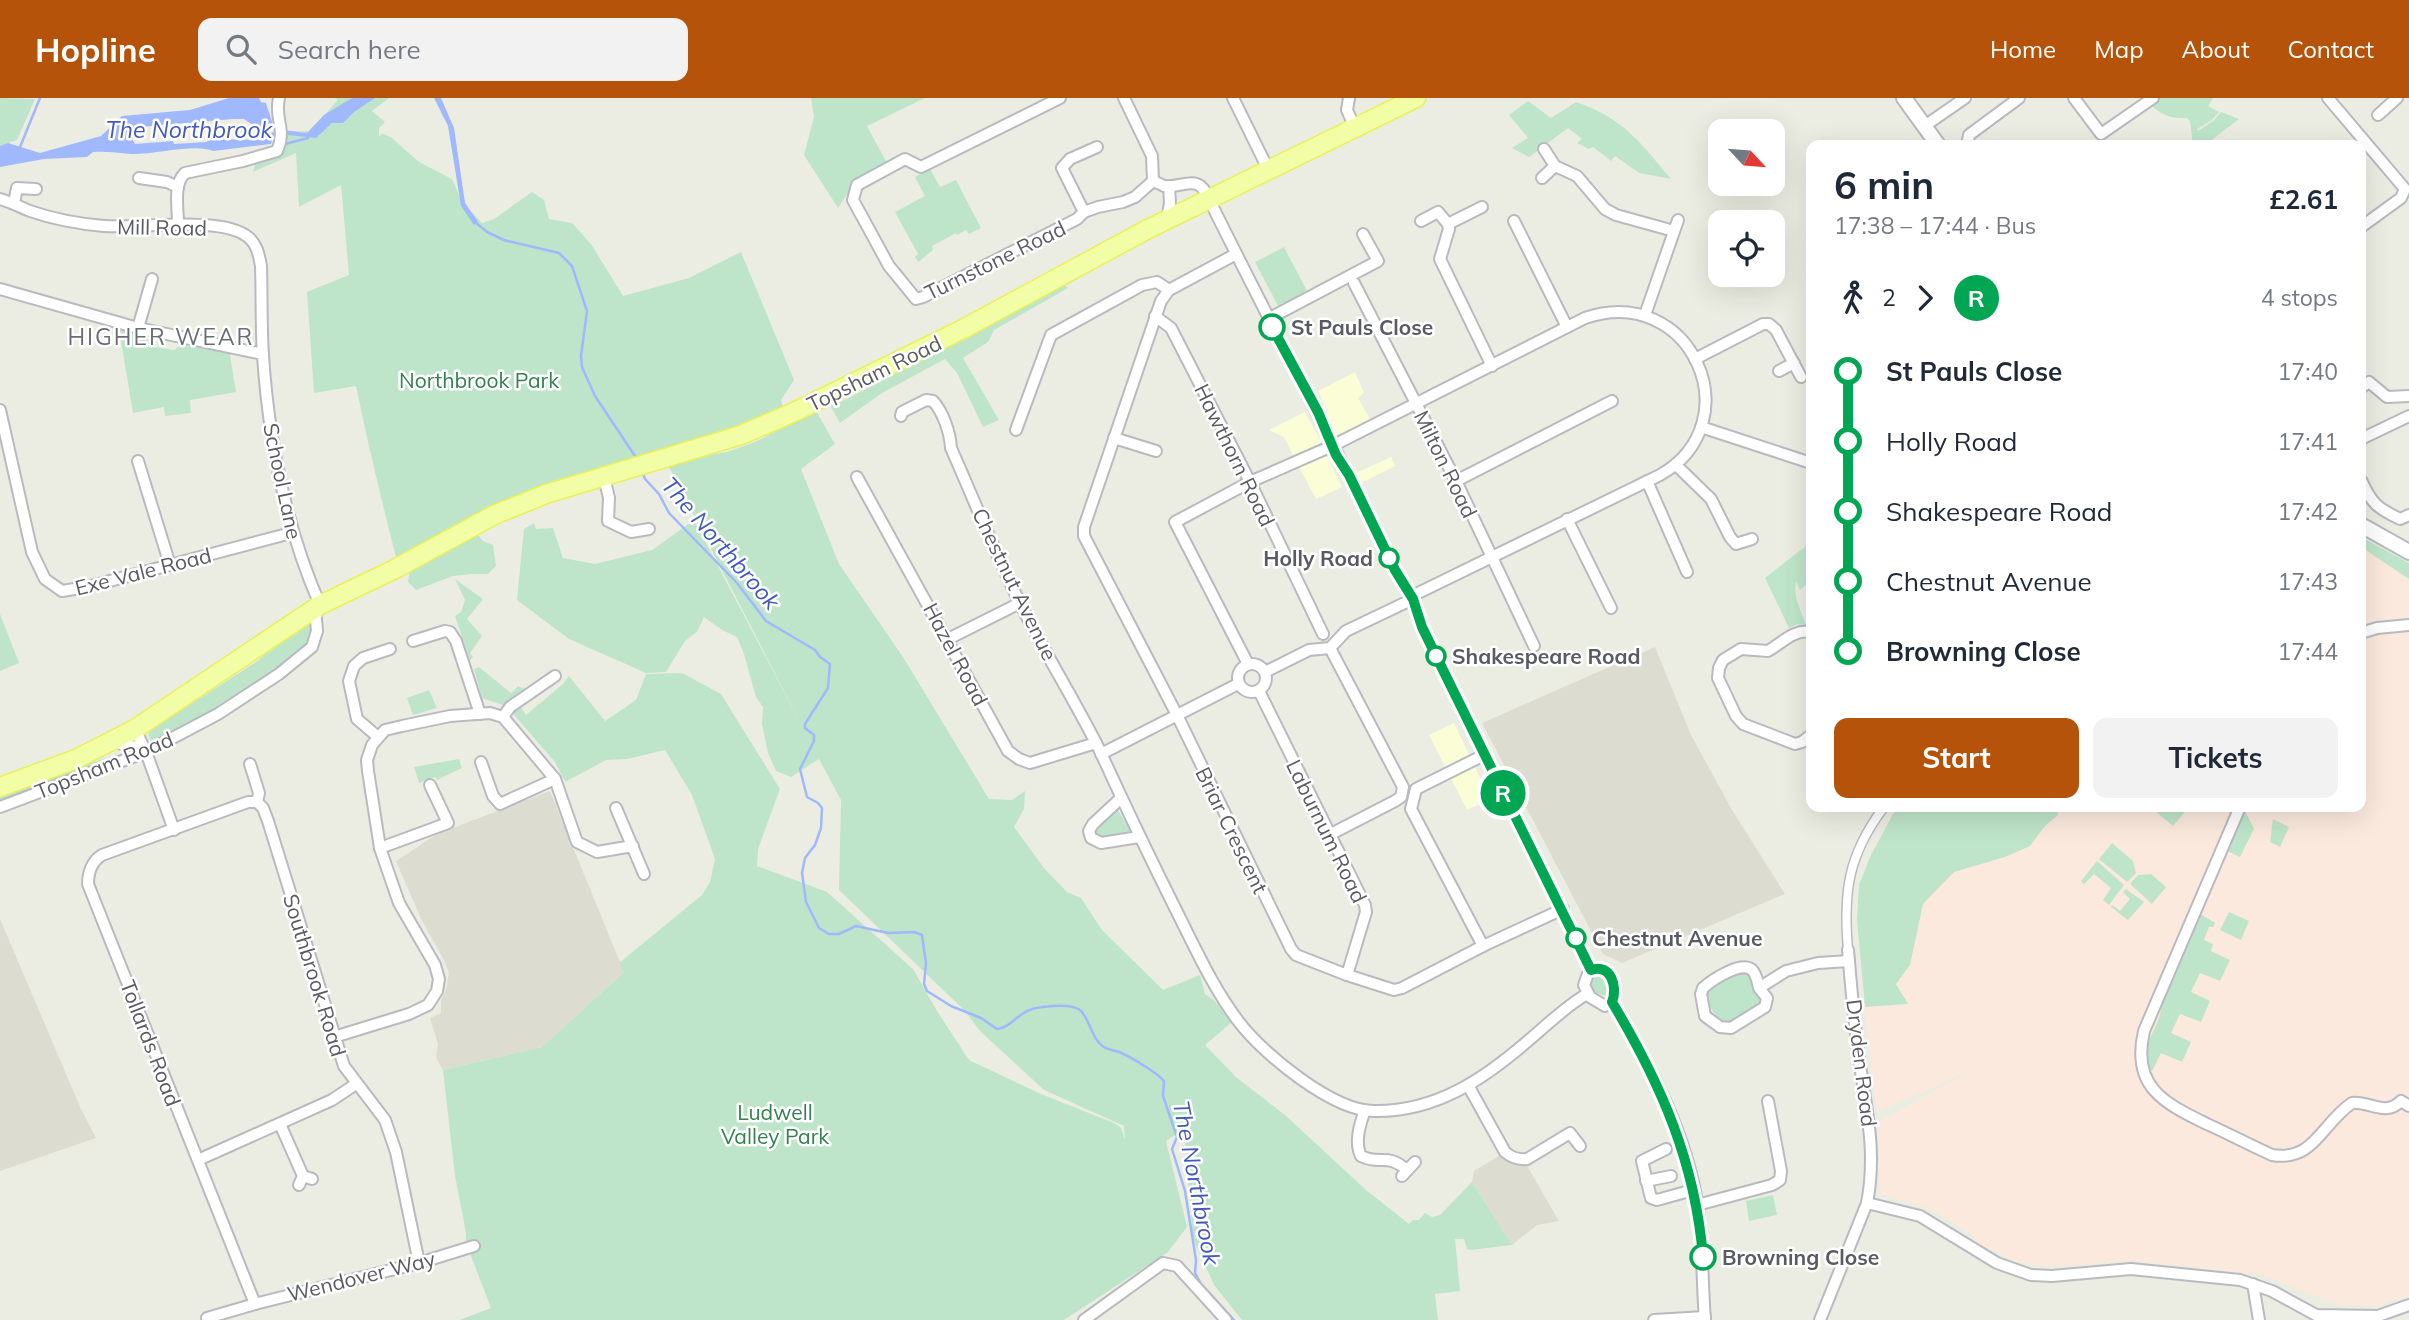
<!DOCTYPE html>
<meta charset="utf-8">
<style>
:root{--surface:#fff;--page:#f2f2f3;--text:#1f2937;--muted:#747a83;--accent:#b45309}
body{margin:0;font-family:Mulish,sans-serif;background:var(--page);color:var(--text);height:100vh;display:flex;flex-direction:column;font-size:26px;white-space:nowrap}
*{box-sizing:border-box;margin:0}
p{font-size:23px;color:var(--muted)}
.icon{flex:none;width:38px;height:38px;fill:none;stroke:currentColor;stroke-width:2;stroke-linecap:round;stroke-linejoin:round}
.map{position:relative;flex:1;overflow:hidden}
.details{position:absolute;left:1806px;top:42px;width:560px;height:672px;display:flex;flex-direction:column;background:var(--surface);border-radius:14px;box-shadow:0 7px 28px #0002}
.details>*{flex:none}
.badge{padding:0 14px;border-radius:23px;font-size:24px;line-height:46px}
.needle{width:46px;rotate:116deg}
.controls{position:absolute;left:1708px;top:21px;display:grid;gap:14px}
.controls a{display:grid;place-items:center;width:77px;height:77px;border-radius:14px;background:var(--surface);box-shadow:0 7px 28px #0002;font-size:35px}
.map>.badge{position:absolute;translate:-50% -50%;box-shadow:0 0 0 4px #fff}
.legs{display:flex;align-items:center;gap:10px;height:77px;padding:0 28px;font-size:23px}
.legs p{margin-inline-start:auto}
.overview{display:flex;align-items:center;justify-content:space-between;height:119px;padding:0 28px}
h1{font-size:38px;font-weight:700;line-height:52px}
.action{display:flex;gap:14px;margin-top:auto;padding:14px 28px}
.action a{flex:1;height:80px;border-radius:14px;background:var(--accent);color:#fff;font-size:28px;font-weight:700;line-height:80px;text-align:center}
.action a+a{background:var(--page);color:var(--text)}
ul{padding:0 28px;list-style:none}
li{display:flex;align-items:center;gap:24px;height:70px;font-size:26px}
li i{display:grid;place-items:center;width:10px;height:100%;margin:0 9px;background:currentColor}
li i::after{content:'';width:18px;height:18px;margin:-9px;border:5px solid;border-radius:50%;background:var(--surface)}
li p{margin-inline-start:auto}
li:first-child i{background:linear-gradient(#0000 50%,currentColor 0)}
li:last-child i{background:linear-gradient(currentColor 50%,#0000 0)}
header{display:flex;align-items:center;gap:42px;box-sizing:border-box;height:98px;padding:0 35px;background:var(--accent);color:#fff}
header strong{font-size:33px}
nav{display:flex;gap:38px;margin-inline-start:auto;font-size:24px}
.search{width:490px;height:63px;background:var(--page);display:flex;align-items:center;gap:18px;box-sizing:border-box;padding:0 24px;border-radius:14px;color:var(--muted);font-size:26px}
.map>svg:first-child{display:block}
</style>
<header>
<strong>Hopline</strong>
<div class="search"><svg class="icon" aria-label="search" viewBox="0 0 24 24"><circle cx="10" cy="10" r="6"/><path d="M15 15l6 6"/></svg>Search here</div>
<nav><a>Home</a><a>Map</a><a>About</a><a>Contact</a></nav>
</header>
<div class="map">
<svg width="2409" height="1222" viewBox="0 0 2409 1222">
<rect width="100%" height="100%" fill="#ecede2"/>
<g fill="#fafdd6">
<polygon points="1355,274 1364,295 1358,300 1371,323 1337,340 1330,329 1326,318 1328,314 1318,293"/>
<polygon points="1305,314 1322,345 1294,359 1284,339 1269,332"/>
<polygon points="1326,356 1342,389 1316,401 1299,369"/>
<polygon points="1391,359 1395,368 1361,385 1356,375"/>
<polygon points="1454,625 1490,701 1467,712 1429,637"/>
</g>
<g fill="#dcddd0">
<polygon points="1655,549 1691,637 1732,712 1785,796 1622,865 1603,856 1482,625"/>
<polygon points="550,693 624,874 542,949 443,972 436,960 438,946 430,920 441,915 441,902 446,892 449,875 444,862 422,823 396,763 437,736"/>
<polygon points="0,821 81,1011 96,1040 0,1073"/>
<polygon points="1499,1058 1514,1066 1526,1066 1559,1123 1537,1127 1512,1147 1472,1084 1474,1073"/>
</g>
<polygon fill="#fbe9dd" points="2361,446 2409,476 2409,1198 2377,1208 2338,1207 2262,1177 2137,1163 2049,1168 2025,1166 2009,1161 1986,1148 1975,1151 1973,1137 1931,1111 1880,1095 1878,1024 1973,972 1877,1014 1864,909 1858,821 1859,787 1870,759 1892,715 1898,709 2361,709"/>
<g fill="#bee5ca">
<polygon points="0,0 35,1 17,42 0,48"/>
<path d="M336,0H389L372,13L385,24L379,30V39L382,35L392,40L419,64L452,81L467,115L471,113L482,125L494,121L532,94L544,102L549,121L572,125L591,146L623,198L689,180L741,154L794,282L781,302L784,311L734,332L510,401L397,463C382,404 368,347 356,288L314,295L307,194L349,177L341,87L299,109L296,55L253,74L256,63L275,56L279,34L310,33L337,3Z"/>
<polygon points="811,0 925,0 867,28 888,67 853,87 838,110 804,57 814,19"/>
<path d="M2146,0H2213L2208,8L2219,14L2212,22L2197,31L2198,33L2213,23L2221,14L2239,21L2205,47H2193L2190,23L2187,20C2167,21 2157,15 2146,0Z"/>
<path d="M1528,3L1551,20L1576,4C1623,20 1640,44 1671,81L1639,75L1615,58L1611,63L1593,49L1589,51L1577,45L1582,41L1568,30L1529,59L1512,50L1528,40L1509,17Z"/>
<polygon points="930,71 940,89 956,82 981,130 969,136 966,132 957,137 956,135 932,148 933,152 918,164 915,159 918,156 895,114 925,98 915,79"/>
<polygon points="1284,149 1307,193 1278,208 1255,164"/>
<polygon points="1064,186 1068,190 994,232 988,244 963,260 999,322 983,329 957,275 945,261 882,295 840,325 831,309 978,233"/>
<polygon points="119,231 147,238 155,249 174,252 185,245 229,251 236,294 190,302 191,315 165,318 164,309 133,315"/>
<polygon points="816,313 835,346 801,371 839,466 903,559 989,701 1012,702 1025,693 1024,711 1014,729 1044,770 1067,794 1081,800 1102,832 1163,892 1200,877 1205,896 1215,903 1232,924 1205,947 1237,980 1285,1017 1366,1092 1409,1126 1413,1122 1419,1122 1425,1115 1432,1119 1440,1117 1472,1084 1512,1147 1471,1152 1467,1151 1464,1141 1455,1141 1460,1193 1435,1196 1438,1222 1242,1222 1214,1187 1193,1141 1184,1031 1166,1043 1187,1129 1168,1154 1064,1222 459,1222 491,1210 466,1145 466,1135 455,1078 443,972 542,949 624,874 619,865 702,797 710,784 715,761 692,697 665,652 627,661 606,662 565,684 555,664 514,617 513,612 520,608 526,617 563,586 569,578 605,623 636,602 646,576 682,575 721,596 780,691 758,751 757,768 827,794 913,871 937,913 969,962 1041,996 1114,1025 1121,1030 1125,1042 1124,1028 1044,992 980,933 964,912 839,792 841,702 819,661 791,679 776,673 768,655 762,626 763,609 756,599 744,556 737,539 722,532 704,519 697,534 685,543 666,574 646,575 569,541 517,502 524,431 534,425 536,431 553,430 563,460 595,466 652,452 694,422 805,634 669,369 709,357 727,354 755,344"/>
<polygon points="477,436 483,443 493,447 496,468 488,476 471,476 453,478 416,492 408,484 410,471"/>
<polygon points="2361,439 2409,465 2409,481 2361,449"/>
<path d="M1811,444V482L1800,492L1796,483C1793,501 1801,511 1806,527L1797,526L1789,530L1765,480Z"/>
<polygon points="455,481 483,501 467,521 482,538 470,555 473,559 470,562 455,518 461,514 465,502"/>
<polygon points="0,516 19,565 0,573"/>
<polygon points="314,518 315,536 304,553 212,618 151,646 148,634 259,562 279,541"/>
<polygon points="479,569 511,595 518,588 524,591 503,607 482,600 474,571"/>
<polygon points="429,592 437,610 413,617 407,600"/>
<polygon points="124,655 130,657 0,705 0,699 77,669"/>
<polygon points="459,661 462,670 437,682 435,679 419,685 414,669"/>
<polygon points="1899,709 2057,709 2058,717 2045,728 2030,748 2005,759 1954,774 1923,806 1910,867 1896,886 1908,906 1865,909 1857,822 1859,787 1870,759 1893,716"/>
<polygon points="2150,709 2189,709 2173,728"/>
<polygon points="1117,711 1131,733 1102,741 1095,738 1094,733"/>
<polygon points="2244,711 2254,731 2240,759 2225,752"/>
<polygon points="2273,721 2289,729 2280,749 2270,744"/>
<polygon points="2112,745 2133,763 2136,775 2127,784 2099,761"/>
<polygon points="2097,763 2124,787 2109,807 2103,802 2111,790 2094,776 2084,786 2081,783"/>
<polygon points="2151,776 2166,789 2152,806 2130,786 2138,777"/>
<polygon points="2126,791 2144,804 2128,822 2111,809 2112,807 2120,813 2130,801 2123,794"/>
<polygon points="2229,814 2249,823 2241,842 2220,832"/>
<path d="M2199,815L2215,825L2213,829H2209L2204,842L2213,846L2211,853L2230,862L2220,883L2200,875L2191,894L2210,903L2201,924L2180,916L2171,935L2191,944L2182,964L2161,955L2152,973C2136,958 2153,937 2159,920C2161,915 2161,909 2161,903Z"/>
<path d="M1738,873C1755,875 1763,892 1763,908L1728,926C1719,924 1717,920 1712,912C1697,887 1719,883 1738,873Z"/>
<polygon points="1598,875 1603,876 1609,885 1609,894 1606,898 1596,895 1590,884 1594,876"/>
<polygon points="1773,1097 1777,1117 1749,1123 1746,1103"/>
</g>
<g fill="#a0b8fe">
<path d="M229,0H259L261,4L266,5L274,30L267,32L266,36L244,21H233L140,29L133,31L130,37L135,46L173,43L174,46L207,44L208,41L265,42C273,27 292,34 307,35L324,17L352,0H375L354,14L343,25H332L316,40L279,36L274,37L271,46L213,53C195,45 152,57 131,56C118,55 106,53 93,54L87,59L44,61L0,69V48L8,45L40,55L101,38L122,18L190,12Z"/>
<polygon points="434,0 441,0 454,30 465,105 478,124 474,127 461,108 448,28"/>
</g>
<g fill="none" stroke-linecap="round" stroke-linejoin="round">
<g stroke="#a0b8fe" stroke-width="2.5">
<polyline points="281,47 308,40"/>
<polyline points="20,49 40,0"/>
<polyline points="476,125 487,134 504,142 559,155 572,168 587,213 581,258 582,269 595,298 637,361"/>
<path d="M642,373L645,381L659,396L669,415L737,485L766,523L815,552L820,559L830,566L828,590L805,626V630L814,637V643L800,671L807,699L818,705L822,710L821,730L815,747L805,760L802,775L806,804L819,830L829,836H839L856,828L888,835L914,834L922,837L926,865L924,886L927,893L951,908L981,920L997,931C1010,929 1013,921 1024,915C1033,908 1072,904 1081,913C1090,922 1092,942 1104,949C1108,952 1114,952 1119,954C1131,959 1156,974 1164,983L1163,998L1177,1039L1172,1051L1185,1093L1196,1162L1195,1175L1201,1186L1234,1222"/>
</g>
<defs>
<path id="pedestrian" d="M1848,852C1843,794 1848,757 1884,709"/>
<g id="minor">
<polyline points="1060,0 921,69 905,61 857,87 853,102 889,168 916,201 923,199 1077,121 1084,114 1098,109 1123,104 1135,99 1153,83"/>
<path d="M1124,0L1152,58L1153,83C1155,84 1163,87 1164,88C1180,91 1196,76 1206,95C1268,221 1334,345 1395,472C1409,490 1415,508 1422,529L1591,872"/>
<polyline points="1233,0 1268,71"/>
<polyline points="1349,0 1347,12 1355,30"/>
<polyline points="2074,0 2101,36 2153,0"/>
<polyline points="2328,0 2405,91 2401,100 2361,129"/>
<polyline points="2378,17 2397,0"/>
<polyline points="1926,27 1965,0"/>
<polyline points="1967,47 1969,37 2019,0"/>
<polyline points="1544,51 1555,68 1577,78 1605,111 1616,117 1674,133"/>
<polyline points="139,80 167,84 178,89"/>
<polyline points="1542,80 1555,68"/>
<path d="M0,101C11,104 20,109 30,113C53,121 80,126 104,128C139,131 222,117 248,139C257,146 259,157 261,168C262,198 261,228 263,258C269,345 285,427 320,507"/>
<polyline points="14,105 17,90 36,91"/>
<polyline points="1084,114 1062,70 1070,61 1097,49"/>
<polyline points="1167,122 1170,105 1169,88"/>
<polyline points="1421,123 1438,114 1448,126 1449,131 1440,161 1492,268"/>
<polyline points="1514,123 1567,229"/>
<path d="M178,125C178,110 173,86 185,75L243,63L277,53C287,30 274,22 279,0"/>
<polyline points="1448,126 1482,109"/>
<polyline points="1236,156 1169,192 1161,203 1084,429 1084,438 1177,617 1291,851 1296,857 1347,877 1394,892 1402,890 1483,848 1563,811"/>
<polyline points="1354,185 1456,383 1534,548"/>
<polyline points="0,191 138,230 263,256"/>
<polyline points="1645,217 1678,122"/>
<polyline points="1155,218 1171,230 1250,384 1323,536"/>
<polyline points="1268,221 1378,163 1363,136"/>
<polyline points="138,230 152,181"/>
<polyline points="1695,261 1763,226 1769,226 1776,232 1801,279"/>
<polyline points="1779,273 1794,265"/>
<polyline points="2361,290 2369,284 2387,299 2409,298"/>
<polyline points="0,312 32,454 45,481 62,493 87,489 291,435"/>
<path d="M901,318L902,314L926,302L933,303C943,314 950,334 951,350C974,402 995,455 1020,505C1045,556 1076,604 1101,655C1126,710 1152,764 1179,818C1197,854 1215,893 1239,924C1263,956 1333,1013 1374,1013C1436,1014 1484,981 1529,942C1548,926 1566,908 1587,896"/>
<polyline points="1701,329 1811,365"/>
<polyline points="1016,332 1051,237 1142,187 1157,184 1169,192"/>
<polyline points="1114,340 1156,353"/>
<polyline points="2361,341 2409,318"/>
<polyline points="138,363 170,467"/>
<polyline points="1676,367 1711,401 1730,439 1736,446 1752,441"/>
<polyline points="604,379 609,400 608,423 631,434 649,431"/>
<polyline points="857,379 1008,653 1019,661 1030,665 1096,645"/>
<path d="M2361,382C2372,406 2377,410 2400,421L2409,417"/>
<polyline points="1456,383 1612,303"/>
<polyline points="1647,383 1687,474"/>
<polyline points="1567,421 1611,510"/>
<path d="M1811,534C1794,531 1782,545 1768,553L1741,551L1723,562L1719,570L1718,580L1736,618L1743,626L1795,646L1802,644L1811,637"/>
<polyline points="2361,535 2377,530 2409,527"/>
<polyline points="948,541 1020,505"/>
<polyline points="413,543 445,533 450,534 456,543 480,616"/>
<polyline points="1330,550 1403,689 1401,699 1395,703 1331,736"/>
<circle cx="1252" cy="580" r="14"/>
<path d="M1248,566L1175,424L1250,384L1332,348L1585,220C1691,184 1753,324 1660,377L1412,498"/>
<polyline points="1265,574 1309,552 1330,550 1346,533 1413,501"/>
<polyline points="1259,593 1365,807 1366,814 1347,877"/>
<polyline points="503,619 510,609 555,578"/>
<polyline points="135,631 146,654 174,732"/>
<polyline points="378,639 357,621 349,583 354,568 363,560 390,551"/>
<polyline points="113,644 144,651"/>
<polyline points="1101,656 1238,586"/>
<polyline points="481,664 493,698 500,706 555,681"/>
<polyline points="250,666 259,695 257,704 263,710 268,723 344,968 385,1022 396,1054 419,1165"/>
<polyline points="1120,701 1093,726 1089,733 1091,740 1101,745 1139,739"/>
<polyline points="0,709 146,654 218,616 279,576 312,549 317,533 315,510"/>
<path d="M2240,709L2144,933C2131,989 2164,1005 2207,1026C2229,1036 2250,1047 2272,1057C2314,1064 2321,1026 2352,1005C2370,1003 2385,1019 2401,1003L2409,1008"/>
<polyline points="616,710 644,776"/>
<polyline points="380,750 448,725 430,687"/>
<polyline points="1483,848 1411,711 1416,691 1484,657"/>
<path d="M1595,870C1613,871 1618,889 1612,904L1605,908L1590,899L1584,887L1589,873Z"/>
<path d="M1759,890C1758,885 1756,877 1753,873C1743,861 1712,882 1703,890L1701,896L1705,918L1720,929L1731,930L1765,909L1767,900L1759,890L1786,873L1818,865L1849,863"/>
<path d="M1612,904C1650,967 1687,1036 1698,1110C1703,1147 1702,1185 1705,1222"/>
<polyline points="334,939 409,916 428,907 437,893 439,881 435,867 399,805 380,750 368,673 367,662 372,647 385,632 402,628 450,618 490,615 503,619 555,681 577,744 597,754 633,748"/>
<path d="M1469,989L1505,1054C1512,1060 1518,1062 1527,1061L1570,1035L1580,1048"/>
<path d="M1365,1012C1360,1026 1354,1044 1361,1058C1381,1068 1386,1054 1407,1072"/>
<polyline points="280,1026 303,1078"/>
<polyline points="1666,1051 1642,1063 1651,1100 1657,1102 1693,1092"/>
<polyline points="198,1062 332,1002 356,986"/>
<polyline points="1402,1078 1415,1064"/>
<polyline points="1646,1083 1671,1078"/>
<polyline points="299,1087 303,1078 312,1081"/>
<polyline points="1867,1105 1920,1118 1997,1165 2031,1177 2052,1178 2131,1171 2240,1182 2272,1193 2316,1217 2378,1218 2409,1207"/>
<polyline points="1697,1107 1772,1087 1780,1082 1781,1073 1768,1003"/>
<polyline points="2253,1186 2259,1222"/>
<path d="M255,1206L88,786C88,775 92,763 102,757L248,704H257"/>
<polyline points="207,1220 255,1206 419,1165 474,1148"/>
<polyline points="1084,1222 1163,1165 1177,1168 1226,1222"/>
<polyline points="1654,1222 1705,1219"/>
<path d="M1820,1222L1867,1105C1877,1054 1866,1010 1859,960C1854,924 1851,888 1848,852"/>
</g>
<g id="tertiary">
<polyline points="1904,0 1938,47"/>
<polyline points="2361,427 2409,454"/>
</g>
<polyline id="primary" points="0,689 76,661 135,631 320,507 395,471 494,417 546,396 741,337 792,315 963,231 1148,131 1416,0"/>
</defs>
<use href="#pedestrian" stroke="#b9bac0" stroke-width="11"/>
<use href="#minor" stroke="#b9bac0" stroke-width="14"/>
<use href="#tertiary" stroke="#b9bac0" stroke-width="18"/>
<use href="#primary" stroke="#ebf058" stroke-width="21"/>
<use href="#pedestrian" stroke="#fff" stroke-width="8"/>
<use href="#minor" stroke="#fff" stroke-width="10"/>
<use href="#tertiary" stroke="#fff" stroke-width="14"/>
<use href="#primary" stroke="#f1fea5" stroke-width="18"/>
</g>
<g fill="none" stroke-linecap="round" stroke-linejoin="round">
<defs>
<path id="line-1" d="M1272,229L1318,314L1336,357L1349,377L1395,472L1413,501L1422,529L1443,572L1591,872C1611,865 1618,889 1612,904C1661,986 1695,1063 1703,1159"/>
</defs>
<use href="#line-1" stroke="#fff" stroke-width="16"/>
<use href="#line-1" stroke="#00a651" stroke-width="10"/>
</g>
<g fill="#fff" stroke="#00a651" stroke-width="3.5">
<circle cx="1272" cy="229" r="12"/>
<circle cx="1389" cy="460" r="9"/>
<circle cx="1436" cy="558" r="9"/>
<circle cx="1576" cy="840" r="9"/>
<circle cx="1703" cy="1159" r="12"/>
</g>
<g text-anchor="middle" dominant-baseline="central" stroke-width="5" stroke-linejoin="round" paint-order="stroke">
<g font-size="21" fill="#5a5b62" stroke="#fff">
<text transform="translate(162 129) rotate(1)">Mill Road</text>
<text transform="translate(995 162) rotate(-26)">Turnstone Road</text>
<text transform="translate(874 275) rotate(-26)">Topsham Road</text>
<text transform="translate(1235 357) rotate(64)">Hawthorn Road</text>
<text transform="translate(1446 366) rotate(64)">Milton Road</text>
<text transform="translate(283 383) rotate(78)">School Lane</text>
<text transform="translate(143 473) rotate(-14)">Exe Vale Road</text>
<text transform="translate(1015 486) rotate(64)">Chestnut Avenue</text>
<text transform="translate(956 556) rotate(62)">Hazel Road</text>
<text transform="translate(104 667) rotate(-22)">Topsham Road</text>
<text transform="translate(1232 732) rotate(64)">Briar Crescent</text>
<text transform="translate(1327 733) rotate(64)">Laburnum Road</text>
<text transform="translate(315 877) rotate(73)">Southbrook Road</text>
<text transform="translate(151 945) rotate(69)">Tollards Road</text>
<text transform="translate(1862 965) rotate(83)">Dryden Road</text>
<text transform="translate(361 1178) rotate(-14)">Wendover Way</text>
</g>
<g font-size="21" font-weight="bold" fill="#5a5b62" stroke="#fff" text-anchor="start">
<text x="1291" y="229">St Pauls Close</text>
<text x="1373" y="460" text-anchor="end">Holly Road</text>
<text x="1452" y="558">Shakespeare Road</text>
<text x="1592" y="840">Chestnut Avenue</text>
<text x="1722" y="1159">Browning Close</text>
</g>
<g font-size="21" fill="#34804f" stroke="#fff">
<text x="479" y="282">Northbrook Park</text>
<text x="775" y="1014">Ludwell<tspan x="775" dy="24">Valley Park</tspan></text>
</g>
<g font-size="23" font-style="italic" fill="#4359c1" stroke="#fff">
<text x="189" y="31">The Northbrook</text>
<text transform="translate(721 445) rotate(49)">The Northbrook</text>
<text transform="translate(1197 1085) rotate(79)">The Northbrook</text>
</g>
<g font-size="23" letter-spacing="2" fill="#6b6d75" stroke="#fff">
<text x="161" y="238">HIGHER WEAR</text>
</g>
</g>
</svg>
<div class="controls">
<a><svg class="needle" viewBox="-14 -14 28 28"><path d="M0-13l5 13h-10z" fill="#e53935"/><path d="M0 13l5-13h-10z" fill="#747a83"/></svg></a>
<a><svg class="icon" aria-label="locate" viewBox="0 0 24 24"><circle cx="12" cy="12" r="6"/><path d="M12 2v4M12 18v4M2 12h4M18 12h4"/></svg></a>
</div>
<b class="badge" style="left:1503px;top:695px;background:#00a651;color:#fff">R</b>
<section class="details">
<div class="overview"><div><h1>6 min</h1><p>17:38 – 17:44 · Bus</p></div><b>£2.61</b></div>
<div class="legs"><svg class="icon" aria-label="walk" viewBox="0 0 24 24"><circle cx="13" cy="4" r="2"/><path d="M13 8l-2 6 4 7M11 14l-3 7M7 12l3-4h3l4 4"/></svg>2<svg class="icon" aria-label="forward" viewBox="0 0 24 24"><path d="M9 5l7 7-7 7"/></svg><b class="badge" style="background:#00a651;color:#fff">R</b><p>4 stops</p></div>
<ul>
<li><i style="color:#00a651"></i><b>St Pauls Close</b><p>17:40</p></li>
<li><i style="color:#00a651"></i><span>Holly Road</span><p>17:41</p></li>
<li><i style="color:#00a651"></i><span>Shakespeare Road</span><p>17:42</p></li>
<li><i style="color:#00a651"></i><span>Chestnut Avenue</span><p>17:43</p></li>
<li><i style="color:#00a651"></i><b>Browning Close</b><p>17:44</p></li>
</ul>
<div class="action"><a>Start</a><a>Tickets</a></div>
</section>
</div>
